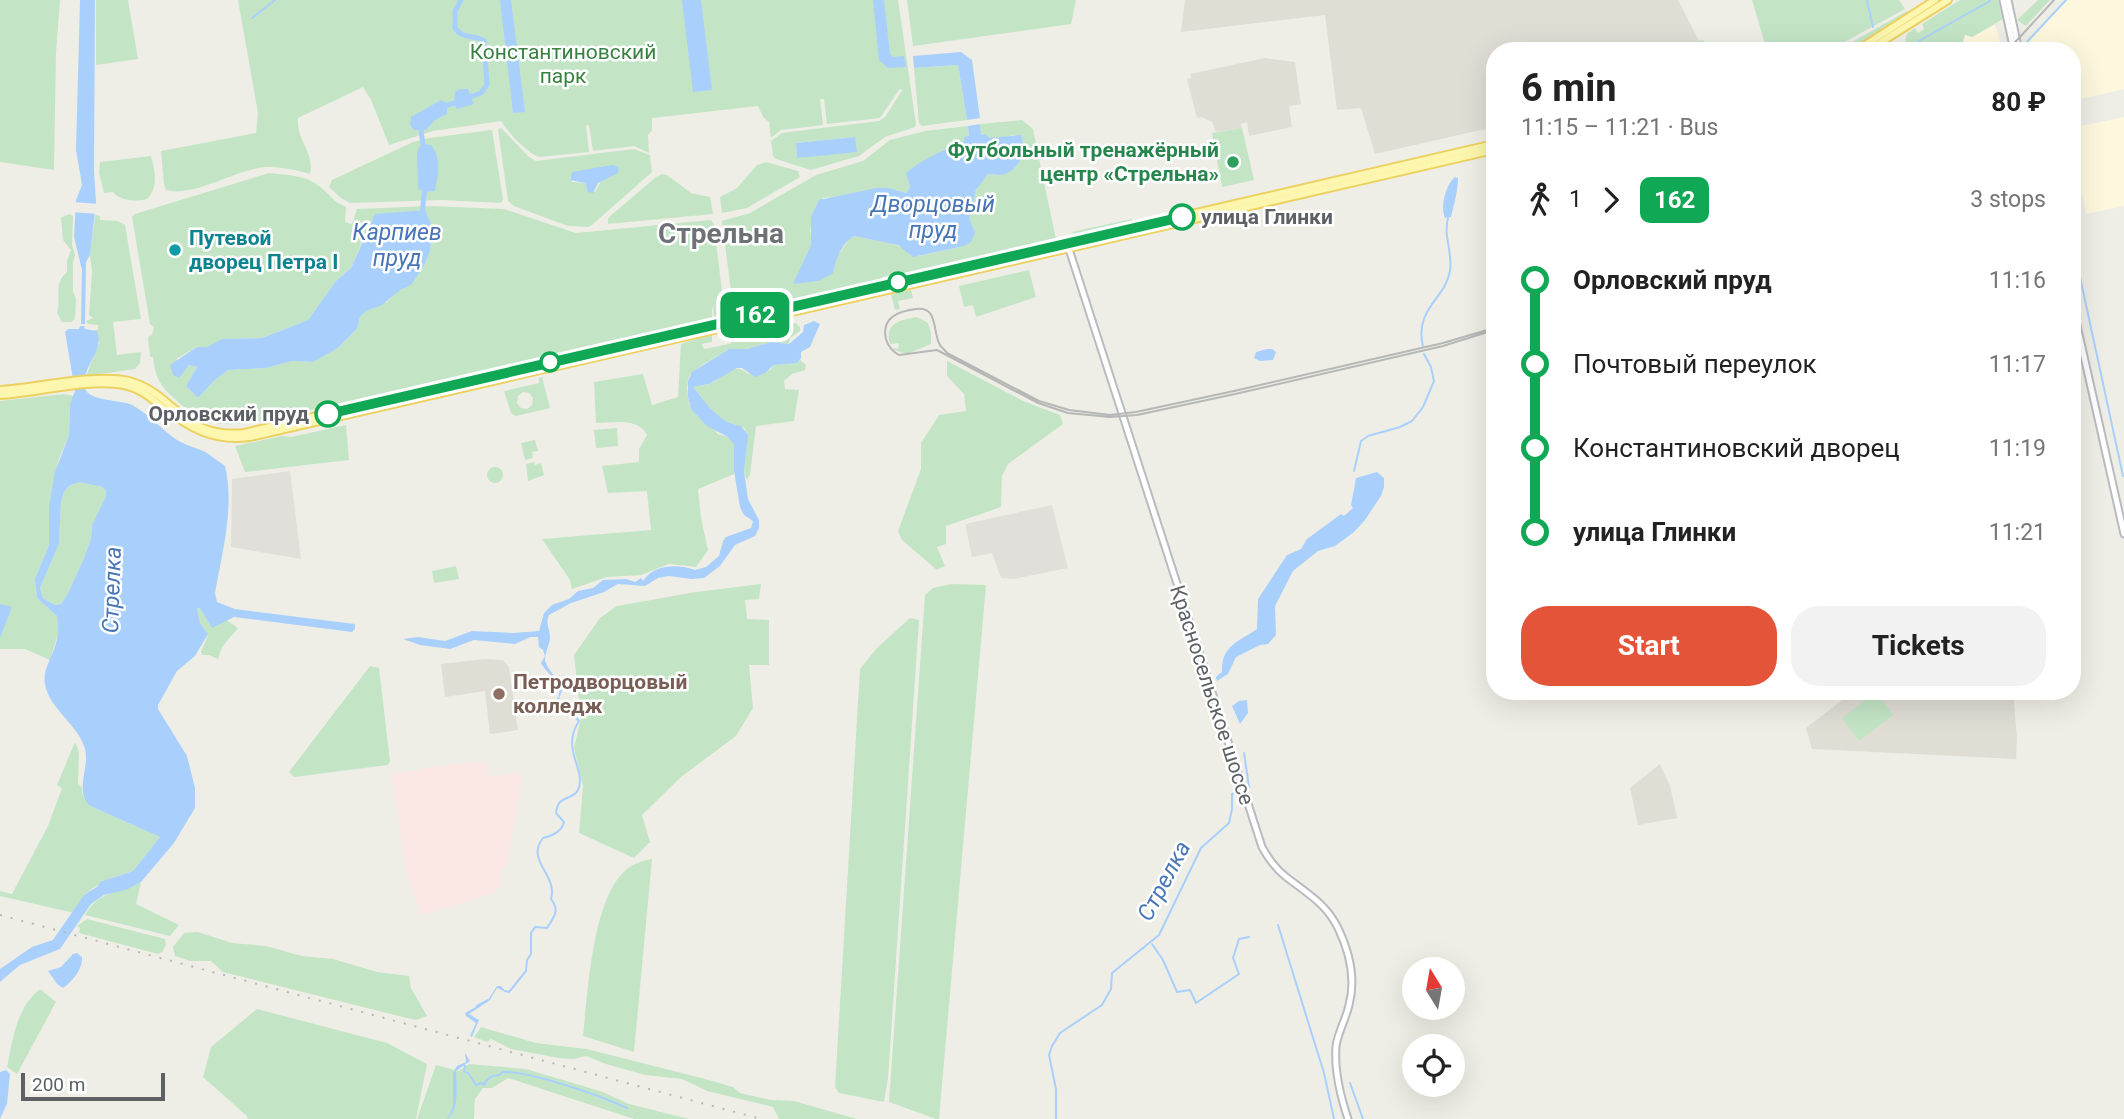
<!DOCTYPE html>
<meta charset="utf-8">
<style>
:root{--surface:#fff;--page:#f2f2f2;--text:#222;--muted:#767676;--accent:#e35438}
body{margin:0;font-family:Roboto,sans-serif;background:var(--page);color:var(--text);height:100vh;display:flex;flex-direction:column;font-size:26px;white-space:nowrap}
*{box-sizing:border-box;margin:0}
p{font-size:23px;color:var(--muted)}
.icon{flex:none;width:38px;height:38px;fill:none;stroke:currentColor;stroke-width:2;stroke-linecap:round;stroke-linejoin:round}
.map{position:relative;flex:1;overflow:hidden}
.sheet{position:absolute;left:1486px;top:42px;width:595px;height:658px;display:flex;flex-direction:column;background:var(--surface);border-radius:28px;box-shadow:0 7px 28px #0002}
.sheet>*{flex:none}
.badge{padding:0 14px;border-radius:10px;font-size:24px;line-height:46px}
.needle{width:46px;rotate:349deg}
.controls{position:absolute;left:1402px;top:957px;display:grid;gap:14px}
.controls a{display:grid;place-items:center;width:63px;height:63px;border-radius:50%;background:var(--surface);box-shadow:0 7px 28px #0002;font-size:35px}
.scale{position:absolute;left:21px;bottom:18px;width:144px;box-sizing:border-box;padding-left:7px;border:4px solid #5d6065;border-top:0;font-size:19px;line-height:24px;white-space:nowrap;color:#5d6065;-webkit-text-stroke:5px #fff;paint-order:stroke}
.map>.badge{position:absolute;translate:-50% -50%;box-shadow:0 0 0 4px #fff}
.legs{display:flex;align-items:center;gap:10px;height:77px;padding:0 35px;font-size:23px}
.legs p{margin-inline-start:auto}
.head{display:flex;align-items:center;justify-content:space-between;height:119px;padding:0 35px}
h1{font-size:38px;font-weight:700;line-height:52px}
.cta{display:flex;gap:14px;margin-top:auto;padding:14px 35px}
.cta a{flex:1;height:80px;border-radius:28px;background:var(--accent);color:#fff;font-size:28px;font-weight:700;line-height:80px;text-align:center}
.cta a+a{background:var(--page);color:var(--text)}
ul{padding:0 35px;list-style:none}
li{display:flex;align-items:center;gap:24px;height:84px;font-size:26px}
li i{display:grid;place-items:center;width:10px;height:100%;margin:0 9px;background:currentColor}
li i::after{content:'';width:18px;height:18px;margin:-9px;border:5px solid;border-radius:50%;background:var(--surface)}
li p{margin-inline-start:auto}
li:first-child i{background:linear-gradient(#0000 50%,currentColor 0)}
li:last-child i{background:linear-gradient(currentColor 50%,#0000 0)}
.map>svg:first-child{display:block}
</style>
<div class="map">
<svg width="2124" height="1119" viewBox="0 0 2124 1119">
<rect width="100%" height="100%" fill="#efeee6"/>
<g fill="#fdf8dd">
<polygon points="2068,0 2124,0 2124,89 2072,101 2072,51 2028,51 2027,43"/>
<polygon points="1995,25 2002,48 1999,51 1926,51 1967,34 1972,37"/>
<polygon points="2124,117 2124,206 2086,214 2072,147 2072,128"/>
</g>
<g fill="#e1dfda">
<polygon points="290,471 301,559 231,547 232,479"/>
<polygon points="1052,505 1068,568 1014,579 1001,578 992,553 972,557 965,524"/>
</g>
<g fill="#dfddd4">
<polygon points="1185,0 1678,0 1704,51 1494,51 1494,127 1375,154 1361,108 1337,110 1325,15 1181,32"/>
<polygon points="1265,58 1295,62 1301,104 1289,106 1292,127 1249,136 1247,122 1241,124 1242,128 1216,132 1212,122 1202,117 1197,118 1187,79 1191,78 1190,74"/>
<polygon points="485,659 503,660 509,667 518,730 490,734 485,691 445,697 441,664"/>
<polygon points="1854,691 2013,691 2017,738 2016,759 1812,749 1806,728"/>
<polygon points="1660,764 1670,786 1677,818 1638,825 1630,788"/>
</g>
<polygon fill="#fbe7e3" points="486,762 489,777 515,773 522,777 506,866 501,868 501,886 493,893 422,915 406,873 392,774 445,765"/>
<g fill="#c3e5c6" fill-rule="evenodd">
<polygon points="0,0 60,0 56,53 54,170 0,162"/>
<polygon points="96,0 128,0 138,59 96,65"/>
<path d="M238,0H898L916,124L915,127L885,137L859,156L811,170L776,159L773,156L771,141L782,133L789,132L879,121L885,117L903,89L899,90L880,118L827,124L824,99H820L823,125L781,130L771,138L769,122L763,117L758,106L652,118V130L648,135L649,153L634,146L593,151L589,125L586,126L589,152L539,157C525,152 509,133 501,121L433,131L389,145L371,100L363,87L298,118C296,140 315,153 310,174C296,170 282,167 267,167C238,168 194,198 166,190L164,184L161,151L256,133L258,113ZM855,137L798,158H797L796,143Z"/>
<polygon points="907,0 1076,0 1071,24 913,46"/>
<polygon points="1752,0 1899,0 1905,9 1828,51 1761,51 1765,44"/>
<path d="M1960,0H1998L2003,19L1972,37L1965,35L1962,45C1944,47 1915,59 1905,40L1907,34L1915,28L1918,33L1924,29L1922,24Z"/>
<polygon points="2038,0 2050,0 2026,26 2017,20"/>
<polygon points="1907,11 1909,14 1851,51 1836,51"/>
<polygon points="1703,40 1708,51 1656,51"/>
<polygon points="958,65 967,120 922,126 919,123 914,68"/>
<path d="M1022,120L1033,129L1056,240L913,273L886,276L876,281L748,310L743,300L738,298L732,299L722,221L750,213L816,175L863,161L890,140L925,131L968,126L969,136C953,153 925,156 907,173L910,186L907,193L897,190L823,198L810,230L812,240L811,245L794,283L819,281L851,237L854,236L894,244L919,256L964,246C969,223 969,190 988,174L1002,175L1015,135L992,139L981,135L980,124Z"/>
<path d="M501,128L529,157L536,161L634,149L650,155L652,172L592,225L588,227L568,226L514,206L508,201L498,129ZM569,177L601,181L595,192H588L585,183L572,182Z"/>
<polygon points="1242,128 1254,180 1222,187 1212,133"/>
<polygon points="492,130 503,199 501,203 442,200 350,203 341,198 329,187 332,180 413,142 429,138"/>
<path d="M151,156C155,171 159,187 147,199C136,202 120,201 113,192L104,193L99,173L100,162Z"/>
<polygon points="766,162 798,171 800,177 747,208 722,213 720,197 737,188 757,165"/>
<path d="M269,173C285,175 306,175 319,186C330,194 331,200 346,207L345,222L352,224L357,209L429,206L504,209L576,233L711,220L714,225L723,300L721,311L714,318L713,309L718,302L712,309V318L347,404H336C301,411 239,432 206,421C194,416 184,408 175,399C160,386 155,377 153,357H150L148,337L152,335L154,327L150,324L132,217L135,214ZM421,210L432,227L430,251L425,264L410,285L400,289L387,302L366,311L360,317L357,329L338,348L312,362L292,361L266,368L228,370L215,380L198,398L186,386L197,367L190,365L187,367L176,359L197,347H207L223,339L262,338L308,320L336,281L351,268L371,221Z"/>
<polygon points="662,174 667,175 691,193 710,197 713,214 608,224 608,218 656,177"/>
<path d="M69,214L73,216L72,245L75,255L73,263V291L76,299L75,319L71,322H62L57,313C62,297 52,285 67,272V261L71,250L63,240L61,218Z"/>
<polygon points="95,215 100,216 100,220 118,221 125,225 141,319 113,322 117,355 141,352 140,363 135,369 86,376 99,343 95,330 98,330 98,325 88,324 86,321 93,318 89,315 92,271 90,255"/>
<polygon points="1132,219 1133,222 1075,235 1072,232"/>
<polygon points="1029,270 1036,297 976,317 973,305 964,307 959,286"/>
<polygon points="911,290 913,298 898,301 900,309 895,310 891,294"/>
<path d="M917,317L928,323L931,333V344L907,354L894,350V348L898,349L899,343L890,344C884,323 900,320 917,317Z"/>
<path d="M796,323L800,327V331L790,338L789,344L771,342L747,349H729L702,365L689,376L687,387L689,404L718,434L728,437L734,445V474L698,489L701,518L708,550L696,567L669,564L641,575L607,577L572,589L570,580L542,539L651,530L647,491L608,493L602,466L639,462V449L647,435C638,417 613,423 596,423L594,382L643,374L652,405L678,397L681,344L712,334V342L702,344L704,349C708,348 727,345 731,343C737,339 738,329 747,329C753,328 757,332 762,333L771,331L778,324Z"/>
<path d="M800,360L806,365L805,370L792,374L784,381L785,389L799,390L794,421L756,426L750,475L747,480C738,461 753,446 744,428L732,425L716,415L693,387C698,385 704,386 709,384C724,378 734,360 748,374L770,370L774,365L794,363Z"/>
<polygon points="947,361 1023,401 1060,415 1063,424 1008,464 1002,476 1001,507 946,526 946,544 937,547 945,566 937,570 902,540 898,531 921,469 921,443 939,415 966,411 964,394 947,376"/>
<path d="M542,377L550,408L516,416L511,413L504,391L539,383V378ZM523,392L529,393L533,398L532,405L527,409L521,408L517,403L518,396Z"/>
<polygon points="64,394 74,396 70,404 69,435 58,461 49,506 49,545 35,579 37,598 57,616 59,631 50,660 25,649 0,649 0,401"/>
<polygon points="346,425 349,460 245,472 235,446 282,436 291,437"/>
<polygon points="617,428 618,446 596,448 594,430"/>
<polygon points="535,440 538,451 532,452 533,458 525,460 521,443"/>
<polygon points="534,462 535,465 541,463 544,475 528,481 526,464"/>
<circle cx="495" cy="475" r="8"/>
<polygon points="79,482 102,487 106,490 106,496 92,525 91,538 84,558 67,595 61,604 55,605 43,598 40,588 59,544 61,502 64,492 69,486"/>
<polygon points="456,566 459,579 434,583 432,571"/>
<polygon points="761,584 759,599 745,600 747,619 769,620 769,665 749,665 753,708 736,736 681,777 642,815 650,842 634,858 579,833 583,786 574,748 581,718 574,655 600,618 617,606 696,592"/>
<polygon points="952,584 986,585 939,1119 936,1119 889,1102 925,595 933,588"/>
<polygon points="200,608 215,626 225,619 238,628 222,647 218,659 209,655 202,655 201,652 208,635 200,623 197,609"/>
<polygon points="910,618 919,620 888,1078 884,1102 839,1093 835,1087 860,669 876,649"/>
<polygon points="370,666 379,668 390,761 388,765 294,777 289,772"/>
<polygon points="1876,692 1893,715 1859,741 1842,718"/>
<polygon points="75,742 79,752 78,783 82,788 82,793 90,806 160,837 133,871 112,878 93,888 84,895 74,913 0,896 0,891 12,894 48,826 62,788 57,785"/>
<path d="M652,859L634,1052L583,1036C588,994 592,897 627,869C635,863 642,861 652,859Z"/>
<path d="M141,882L136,904L179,925L170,936L85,915C97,892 119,893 141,882Z"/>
<polygon points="87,919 165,939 166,945 162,952 158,954 79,933 80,928 77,926"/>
<polygon points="198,932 232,943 266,946 302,956 333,959 377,972 409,976 411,988 427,1016 416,1020 403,1017 223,972 211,961 190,961 175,956 173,947 184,933"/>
<path d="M40,989L56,1002L17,1074L7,1067C13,1039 16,1008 40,989Z"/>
<polygon points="257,1009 387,1043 427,1064 416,1119 247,1119 248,1117 203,1077 211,1047"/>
<polygon points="481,1027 536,1043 587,1049 709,1080 733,1087 740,1093 771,1100 794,1101 857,1119 779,1119 773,1107 707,1091 682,1079 645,1075 606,1064 586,1056 574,1059 559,1058 511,1049 491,1039 487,1042 474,1037"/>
<polygon points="469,1064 526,1069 603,1092 629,1104 689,1119 634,1119 508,1078 492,1088 483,1088 475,1099 474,1119 417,1119 436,1065 459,1071"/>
</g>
<g fill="#a9d0fc" fill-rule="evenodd">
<polygon points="80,0 95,0 94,170 96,202 90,255 86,262 85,324 81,324 82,270 74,237 76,200 82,185 76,150"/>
<polygon points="500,0 511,0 525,112 513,113"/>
<polygon points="682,0 701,0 712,90 693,92"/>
<polygon points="873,0 884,0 890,54 893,57 904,56 906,67 888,68 879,60"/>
<polygon points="961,52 972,60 980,118 967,120 958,65 914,68 913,56"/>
<polygon points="460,89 468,89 474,104 457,109 454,104 455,92"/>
<polygon points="441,100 447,103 447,114 435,120 426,130 414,130 410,125 411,117"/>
<path d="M980,124L981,135L986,134L989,138L1021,135C1026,149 1021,168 1005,174C1000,176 994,174 988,174L976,190L969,218L975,233L971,242L964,246L913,257L898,245L854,236C841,244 836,259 833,273L819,281L793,284L811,245V217L819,200L876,188H888L907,193L910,186L906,173C923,158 944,151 964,141V137L969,136L968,126Z"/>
<polygon points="855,137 857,152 797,158 796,143"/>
<path d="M423,144L431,145C442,159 438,175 435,191L426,192L418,189L417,153L419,147Z"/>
<polygon points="612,165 619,167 618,173 598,183 593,193 588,192 585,183 570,180 572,172"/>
<path d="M1455,177L1458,178C1458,191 1454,204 1451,217L1445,218C1440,206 1446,184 1455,177Z"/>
<polygon points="425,210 432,227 430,251 425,264 411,285 400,290 382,305 366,311 360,317 357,329 338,348 313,362 292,361 266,368 228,370 215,380 198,398 186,386 197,367 189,365 179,378 173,375 170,365 197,347 207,347 222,339 262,338 308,320 336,281 351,268 375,214"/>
<path d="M814,321L820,324L810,347L801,352V358L797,363L774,365L765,373L755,377L742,368H737L709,384L693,387C707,403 718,423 741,426L748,435L744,471L748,499L759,520V528L755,536L735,545L720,566L704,578L691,579L669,576L658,578L645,586L618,584L604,592L571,603L549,615C545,625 550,628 550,638C549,646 545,653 545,660C546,667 559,682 563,688L559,699C558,695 560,691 559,688C558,680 545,672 541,663L545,656L543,650L539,647L538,637H530L515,644L474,640L450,649L420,645L403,639L418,637L445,641L472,631L513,633L539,631L544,613L552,605L569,599L578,591L593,588L603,580L626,579L635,582L641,578L643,581C654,564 679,564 695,570L706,567L719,556L723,541L726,537L751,528L753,521L744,515L740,507L734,471V445L728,437L707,426L691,409L688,397V381L692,372L729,349H747L771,342L789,344L803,332L804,325Z"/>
<path d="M80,326H84L85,329L97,331C105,352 81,366 85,388C88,402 123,399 134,406C150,415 162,430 177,440C187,446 198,448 207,453C213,457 219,462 225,466C235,507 222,553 215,593L217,602L235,609L355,624V629L352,632L234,617L212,628L200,608L197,609L200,623L208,634L195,656L177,671L158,705V709L187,756L195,788V808L174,843L141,882L126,890L104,895L91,904L60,949L20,965L0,982V969L32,947L53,940L84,895L98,886L100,882L133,871L160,837L90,806C74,790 90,768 85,749C78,724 49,709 45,684C42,670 53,656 56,643C59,634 58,625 57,616L37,598L35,579L49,545V506L55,472L69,435L70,404L75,391L65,332L68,329H79ZM79,482L102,487L106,490V496L92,525L91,538L84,558L67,595L61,604L55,605L43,598L40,588L59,544L61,502L64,492L69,486Z"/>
<polygon points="1267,349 1272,349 1276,352 1273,360 1260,361 1254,358 1256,352"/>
<path d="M1377,472L1384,478V487L1381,496L1365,520L1354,532L1335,546L1318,551L1293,571L1275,606L1276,635L1268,644L1260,645L1236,657L1228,674L1217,681L1216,677L1222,672C1221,646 1238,642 1257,629L1258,599L1287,555L1301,549L1307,539L1341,514L1344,516L1353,508L1351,505L1356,478Z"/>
<polygon points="0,604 12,607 0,638"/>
<polygon points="1247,700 1248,713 1240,724 1232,706 1239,701"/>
<path d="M77,953L82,957C83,969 72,982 63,988L57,984L48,971L61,967L73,954Z"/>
<polygon points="497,986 501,986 506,992 497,988 490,1000 469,1014 479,1020 472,1037 470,1036 476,1023 466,1016 465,1013 488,1000"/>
<path d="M465,1053L470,1061L456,1071C457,1087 459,1112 447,1119L453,1107V1073L457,1066L466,1062Z"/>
<polygon points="6,1070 10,1074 7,1104 0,1119 0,1072"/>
</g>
<polygon fill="#efeee6" points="72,202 99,204 99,214 72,212"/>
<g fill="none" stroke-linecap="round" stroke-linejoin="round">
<g stroke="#a9d0fc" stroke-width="2">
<polyline points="1867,0 1873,27"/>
<polyline points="252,18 275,0"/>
<polyline points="2027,45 2026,43 2066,0"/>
<polyline points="1910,46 1990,1"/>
<polyline points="1883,47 1886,51"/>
<polyline points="2028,50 2028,51"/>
<polyline points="2072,240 2123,476"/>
<path d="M1423,347C1414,308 1445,300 1450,271C1453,253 1443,236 1448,218"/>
<polyline points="1354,471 1361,441 1368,436 1400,427 1412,421 1423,407 1434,381 1431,367 1424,354"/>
<polyline points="1244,753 1249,787 1247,789"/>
<polyline points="1278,925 1324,1073 1334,1119"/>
<polyline points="1152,944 1163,960 1177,992 1190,990 1196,1003 1239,974 1233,958 1239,939 1249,937"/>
<path d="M505,991L509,992L526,971L527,960L531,954V933L535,927L547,928C554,917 560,911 551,899C558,874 525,861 543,838C551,836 562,832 564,822L556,813C558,794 572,801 578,790C587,769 560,750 579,721L571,712L559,708L558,698"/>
<polyline points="477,1006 488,1000"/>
<path d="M465,1066L464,1071L469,1074L476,1085L481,1083L485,1085V1082L492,1076L499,1075L502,1072C528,1070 601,1096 627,1108"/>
<polyline points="1350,1083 1363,1119"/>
<polyline points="1056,1119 1056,1089 1049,1055 1052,1046 1060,1033 1102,1005 1111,989 1112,973 1159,935 1201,848 1229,823 1232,809 1232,794 1235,793"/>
</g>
<g stroke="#a9d0fc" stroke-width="5">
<path d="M443,107L481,93L487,85L484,41C474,34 463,40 455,28V11L461,0"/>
<polyline points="420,125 424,150"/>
<polyline points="422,214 425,187"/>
</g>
<defs>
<g id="secondary">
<polyline points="2003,0 2014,51"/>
<polyline points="2008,0 2019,51"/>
<path d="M1068,246L1262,847C1268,858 1275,868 1285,876C1305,892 1326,903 1338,928C1349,951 1356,979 1349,1005C1346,1019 1338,1032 1336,1046C1334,1071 1340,1095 1348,1119"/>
<polyline points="2072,303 2124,534"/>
</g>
<g id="primary">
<polyline points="1856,51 1935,0"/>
<polyline points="1867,51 1948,0"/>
<path d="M0,390C36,388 97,373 129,381C176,394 181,439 244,433L1494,144"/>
<path d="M0,395C37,393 89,378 124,385C139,388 150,397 161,406C189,428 214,442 250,437L1494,150"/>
</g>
</defs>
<use href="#secondary" stroke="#b9bbc1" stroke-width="9"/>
<use href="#primary" stroke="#ecd161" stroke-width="10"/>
<use href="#secondary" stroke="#fff" stroke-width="5"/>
<use href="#primary" stroke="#fcf6ae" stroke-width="6"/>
<g stroke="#b6b7b7" stroke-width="2">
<polyline points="2007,51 2054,0"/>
<path d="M1494,328L1443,343L1234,391L1136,412L1110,415L1069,410L1039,401L947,353C947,352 940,346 940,345C932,332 939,306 916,309C898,311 881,318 886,339C888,347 892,351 899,355L937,350L1038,403L1068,413L1110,417L1137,415L1235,394L1443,346L1494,330"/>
</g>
<polyline stroke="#b6b7b7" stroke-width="2" stroke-dasharray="2 9" stroke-linecap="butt" points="0,915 761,1119"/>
</g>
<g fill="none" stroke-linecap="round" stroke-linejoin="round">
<defs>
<polyline id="line-1" points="328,414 1182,217"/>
</defs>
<use href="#line-1" stroke="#fff" stroke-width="16"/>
<use href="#line-1" stroke="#10a855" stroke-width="10"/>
</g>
<circle fill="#2e9e5b" stroke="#fff" stroke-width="2.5" cx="1233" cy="162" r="7"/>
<g fill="#fff" stroke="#10a855" stroke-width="3.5">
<circle cx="1182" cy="217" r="12"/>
<circle cx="898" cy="282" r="9"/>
<circle cx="550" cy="362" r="9"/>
<circle cx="328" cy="414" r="12"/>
</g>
<circle fill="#0f9aa8" stroke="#fff" stroke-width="2.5" cx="175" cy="250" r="7"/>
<circle fill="#8d6e63" stroke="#fff" stroke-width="2.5" cx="499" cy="694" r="7"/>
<g text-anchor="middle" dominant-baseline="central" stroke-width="5" stroke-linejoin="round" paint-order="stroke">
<g font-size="21" fill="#388241" stroke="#fff">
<text x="563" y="52">Константиновский<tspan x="563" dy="24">парк</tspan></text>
</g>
<g font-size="21" font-weight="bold" fill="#27864d" stroke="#fff" text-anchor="end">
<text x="1219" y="150">Футбольный тренажёрный<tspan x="1219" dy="24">центр «Стрельна»</tspan></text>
</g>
<g font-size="21" font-weight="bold" fill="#5d6065" stroke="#fff" text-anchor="start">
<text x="1201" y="217">улица Глинки</text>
<text x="309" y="414" text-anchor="end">Орловский пруд</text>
</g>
<g font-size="21" font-weight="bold" fill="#0d838f" stroke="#fff" text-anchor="start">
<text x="189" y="238">Путевой<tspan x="189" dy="24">дворец Петра I</tspan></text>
</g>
<g font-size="21" font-weight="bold" fill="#785e54" stroke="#fff" text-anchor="start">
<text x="513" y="682">Петродворцовый<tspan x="513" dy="24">колледж</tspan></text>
</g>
<g font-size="21" fill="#5d6065" stroke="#fff">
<text transform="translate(1212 695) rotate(72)">Красносельское шоссе</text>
</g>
<g font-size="23" font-style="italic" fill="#4875b6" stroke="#fff">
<text x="933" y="204">Дворцовый<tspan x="933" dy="26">пруд</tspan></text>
<text x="397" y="232">Карпиев<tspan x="397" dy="26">пруд</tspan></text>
<text transform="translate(112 590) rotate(-88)">Стрелка</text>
<text transform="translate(1164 881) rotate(-62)">Стрелка</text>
</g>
<g font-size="28" font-weight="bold" fill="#6e7277" stroke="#fff">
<text x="721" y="233">Стрельна</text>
</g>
</g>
</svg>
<div class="controls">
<a><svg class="needle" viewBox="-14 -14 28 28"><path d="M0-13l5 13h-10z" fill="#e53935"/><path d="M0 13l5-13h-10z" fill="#767676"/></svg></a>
<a><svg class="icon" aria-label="locate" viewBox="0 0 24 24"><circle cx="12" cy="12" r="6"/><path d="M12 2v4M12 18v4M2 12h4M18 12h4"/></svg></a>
</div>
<div class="scale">200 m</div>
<b class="badge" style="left:755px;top:315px;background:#10a855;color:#fff">162</b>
<section class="sheet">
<div class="head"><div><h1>6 min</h1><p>11:15 – 11:21 · Bus</p></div><b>80 ₽</b></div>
<div class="legs"><svg class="icon" aria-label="walk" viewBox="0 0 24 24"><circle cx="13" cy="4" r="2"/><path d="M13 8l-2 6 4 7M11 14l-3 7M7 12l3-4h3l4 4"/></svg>1<svg class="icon" aria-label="forward" viewBox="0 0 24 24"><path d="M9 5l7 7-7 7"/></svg><b class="badge" style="background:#10a855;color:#fff">162</b><p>3 stops</p></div>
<ul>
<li><i style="color:#10a855"></i><b>Орловский пруд</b><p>11:16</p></li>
<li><i style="color:#10a855"></i><span>Почтовый переулок</span><p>11:17</p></li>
<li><i style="color:#10a855"></i><span>Константиновский дворец</span><p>11:19</p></li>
<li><i style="color:#10a855"></i><b>улица Глинки</b><p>11:21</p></li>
</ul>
<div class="cta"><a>Start</a><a>Tickets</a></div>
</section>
</div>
